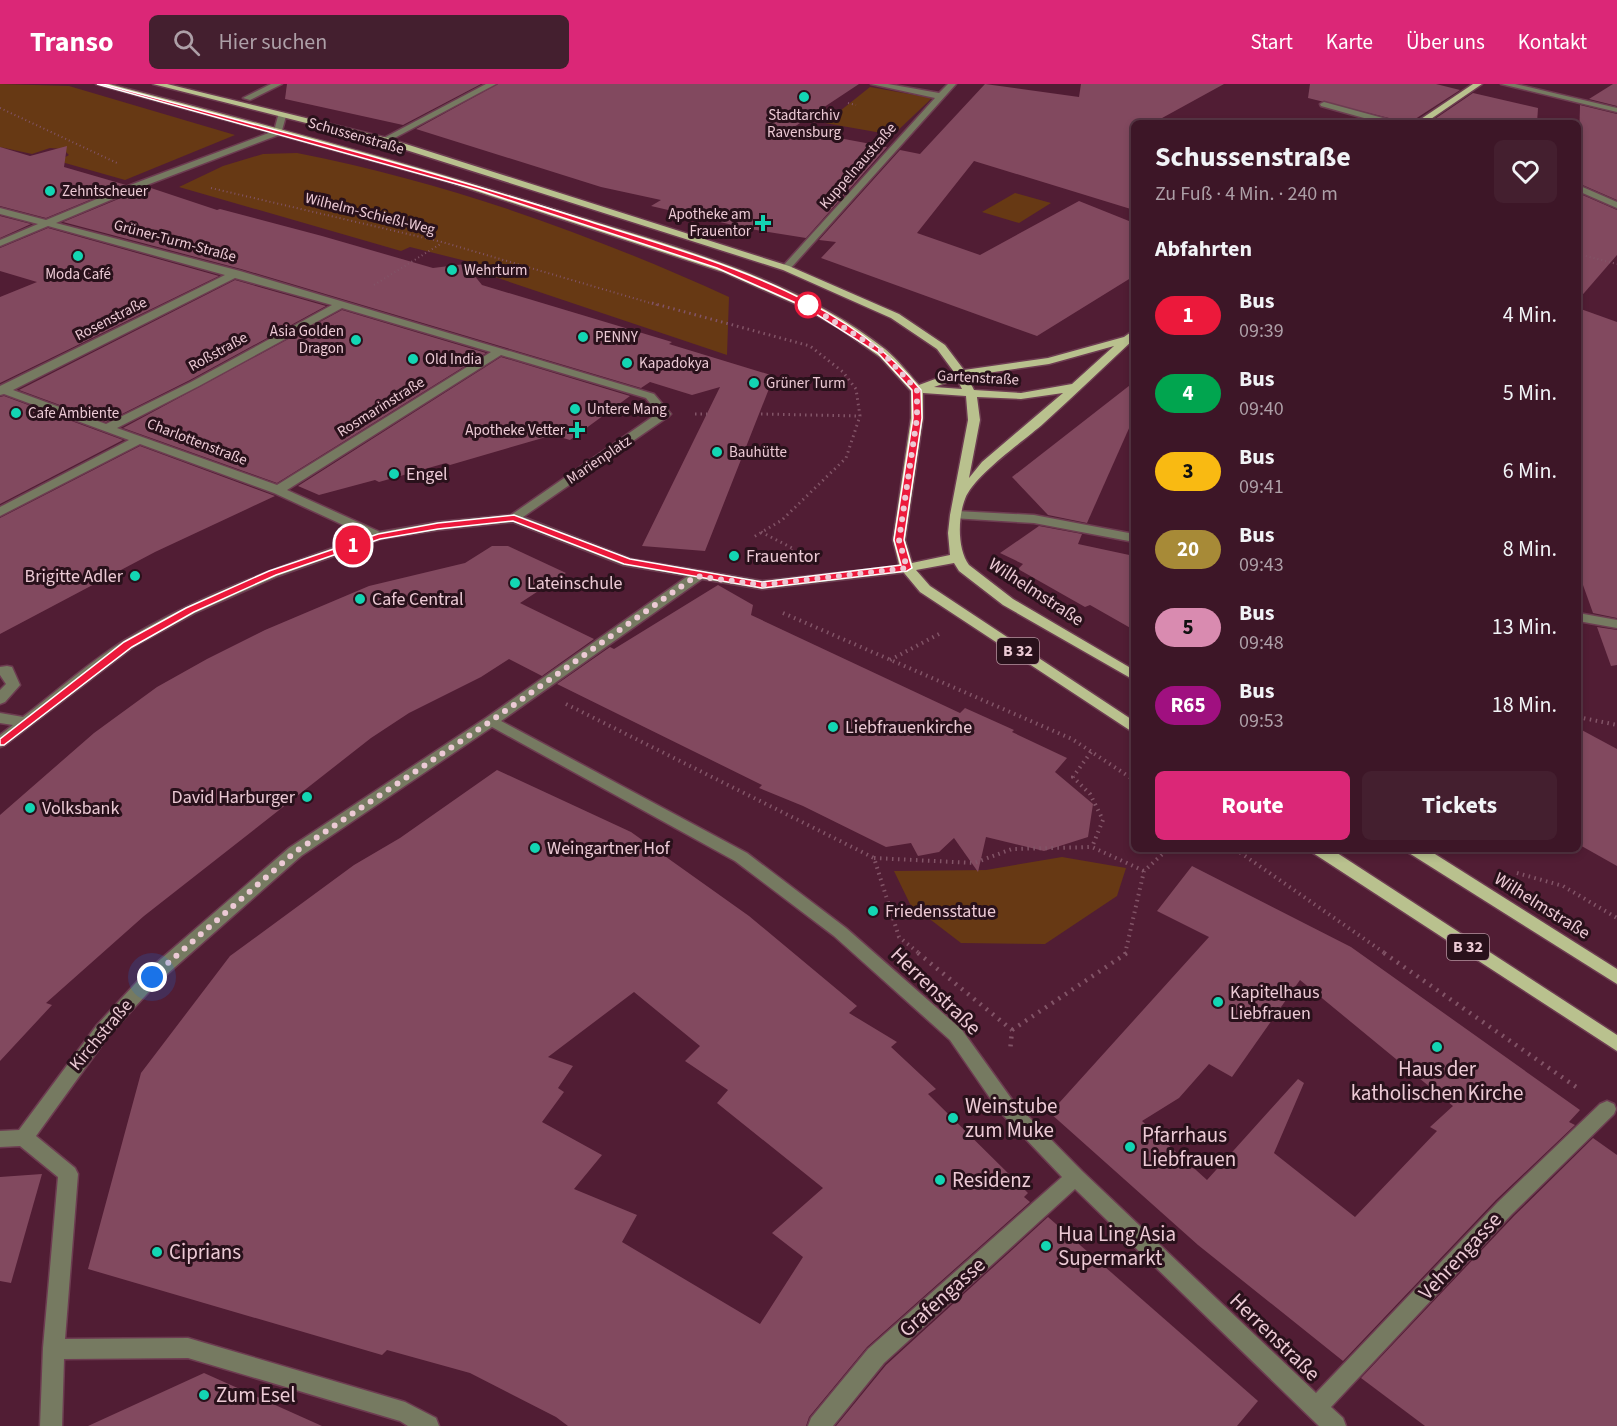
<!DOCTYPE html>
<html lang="de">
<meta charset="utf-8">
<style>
:root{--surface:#3d1627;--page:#441f2f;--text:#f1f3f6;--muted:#ad9fa7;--line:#563544;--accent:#db2777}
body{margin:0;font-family:"Source Sans 3",sans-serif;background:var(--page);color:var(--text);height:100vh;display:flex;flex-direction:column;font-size:22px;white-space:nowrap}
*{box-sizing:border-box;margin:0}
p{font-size:20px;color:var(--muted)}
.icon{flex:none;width:33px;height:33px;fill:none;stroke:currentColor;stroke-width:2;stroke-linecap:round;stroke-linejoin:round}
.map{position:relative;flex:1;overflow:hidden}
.panel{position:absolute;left:1131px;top:36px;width:450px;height:732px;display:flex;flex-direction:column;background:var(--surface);border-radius:9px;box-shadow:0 3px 9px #0003,0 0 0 2px var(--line)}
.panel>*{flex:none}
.badge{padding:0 12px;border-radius:20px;font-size:21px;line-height:39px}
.you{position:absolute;width:30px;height:30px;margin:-15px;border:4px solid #fff;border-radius:50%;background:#1a73e8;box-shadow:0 0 0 9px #1a73e833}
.map>.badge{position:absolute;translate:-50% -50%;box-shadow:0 0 0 3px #fff}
h2{padding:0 24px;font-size:22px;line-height:54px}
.round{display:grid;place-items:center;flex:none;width:63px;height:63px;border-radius:9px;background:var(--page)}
.headline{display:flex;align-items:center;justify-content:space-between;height:102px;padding:0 24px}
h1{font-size:28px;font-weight:700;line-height:45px}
.action{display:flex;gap:12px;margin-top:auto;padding:12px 24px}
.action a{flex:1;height:69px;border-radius:9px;background:var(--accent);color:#fff;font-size:24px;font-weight:700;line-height:69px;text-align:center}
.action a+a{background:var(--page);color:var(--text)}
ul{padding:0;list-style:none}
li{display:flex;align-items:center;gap:18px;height:78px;padding:0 24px}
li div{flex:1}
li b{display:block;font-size:22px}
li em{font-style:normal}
li .badge{min-width:66px;font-weight:700;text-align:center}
header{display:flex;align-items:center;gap:36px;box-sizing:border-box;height:84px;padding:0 30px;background:var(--accent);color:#fff}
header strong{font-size:28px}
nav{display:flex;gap:33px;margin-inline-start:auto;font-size:21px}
.search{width:420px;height:54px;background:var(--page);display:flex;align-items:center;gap:15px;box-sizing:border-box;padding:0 21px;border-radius:9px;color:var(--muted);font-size:22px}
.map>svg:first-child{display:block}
</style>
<header>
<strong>Transo</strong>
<div class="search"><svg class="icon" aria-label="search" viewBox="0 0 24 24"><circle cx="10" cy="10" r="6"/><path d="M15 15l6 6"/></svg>Hier suchen</div>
<nav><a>Start</a><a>Karte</a><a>Über uns</a><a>Kontakt</a></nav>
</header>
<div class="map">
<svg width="1617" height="1342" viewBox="0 0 1617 1342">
<rect width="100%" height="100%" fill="#511d34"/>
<g fill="#673914">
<polygon points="0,0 69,2 235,51 125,96 58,77 69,71 63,65 50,64 32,70 0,63"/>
<polygon points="870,3 932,14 893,51 825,39"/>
<path d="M297,69C446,98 591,150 729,213L727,271L489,191L486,182L410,163L401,167L179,103L223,82L263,70Z"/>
<polygon points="1015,109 1051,119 1019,139 982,128"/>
<polygon points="1062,773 1126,784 1117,812 1045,860 961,859 910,820 894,787 986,786"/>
</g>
<g fill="#82495f" fill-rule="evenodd">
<polygon points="287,0 481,0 403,41 285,15"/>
<polygon points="498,0 859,0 791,45 887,63 806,154 750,145 651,122 661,116 601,103 416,45"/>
<polygon points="985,0 1079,13 1081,0 1224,0 1153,39 1134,39 1134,126 974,77 917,149 980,171 1079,117 1134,139 1134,192 1037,252 821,174 836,158 819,156 900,66 920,70"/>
<polygon points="1310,0 1436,0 1460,6 1409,39 1308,14"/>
<polygon points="1613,0 1617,0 1617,22 1589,15"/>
<polygon points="1473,9 1538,24 1537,39 1429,39"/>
<polygon points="1580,21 1617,30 1617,116 1578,99"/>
<polygon points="67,62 64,83 126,101 46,134 0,122 0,63 30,72"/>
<polygon points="151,104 217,126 220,125 322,152 433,184 465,180 482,201 672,258 669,260 774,292 705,467 642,462 720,303 692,311 650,298 641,304 241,185 63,138 140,106"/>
<polygon points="1578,109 1617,126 1617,171 1578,216"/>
<polygon points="0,132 31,140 0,154"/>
<polygon points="48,144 219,192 0,299 0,213 37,198 0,187 0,164"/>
<polygon points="235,196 326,222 190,296 106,338 19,306"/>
<polygon points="1578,224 1617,238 1617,534 1593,529 1578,487"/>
<polygon points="342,226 486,269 277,399 123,344"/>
<polygon points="501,273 630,312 570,356 553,351 450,381 446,379 379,398 375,396 319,411 298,402"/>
<polygon points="1134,298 1134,333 1087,439 1048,431 1012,393"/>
<polygon points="4,312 123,356 0,420 0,313"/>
<polygon points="140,362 275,412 155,468 0,550 0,434"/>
<polygon points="1039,442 1082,450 1078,460 1134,472 1134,546 1090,521 1085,523 1018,485 1023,480 1000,469"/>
<polygon points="492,462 508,462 566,489 520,519 594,555 542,592 509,575 481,593 409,629 371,654 144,832 46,919 52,921 0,977 0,731 94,649 157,603 207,575 265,546 369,502 465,479"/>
<polygon points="718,501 753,521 751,531 960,629 965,624 1014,646 1012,648 1067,674 1055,688 1093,720 1088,753 1044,767 986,753 978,788 954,754 939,768 918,772 911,759 886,763 803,722 759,704 762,701 557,600 610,563 614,565"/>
<polygon points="1597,543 1617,546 1617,581 1611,582"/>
<polygon points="1578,644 1617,665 1617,782 1578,760"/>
<path d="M497,686L631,748L749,832L857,922L849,929L897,958L891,963L936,1005L928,1010L1028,1109L1024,1113L1030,1118L867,1263L809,1333L806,1342H568L556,1333L470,1289L387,1266L382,1271L88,1185L141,989L230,872L354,781L400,754ZM634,908L700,962L685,977L728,1006L717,1019L823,1104L772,1149L803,1173L760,1240L622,1158L637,1131L574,1105L602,1071L542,1038L564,1008L558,1004L573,982L548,973Z"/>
<path d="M1192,782L1351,863L1580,1026L1569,1038L1575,1041L1496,1116L1343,1277L1198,1161L1050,1029L1209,853L1157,827ZM1300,896L1453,1022L1430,1043L1437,1047L1355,1133L1274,1069L1304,999L1298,995L1207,1096L1142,1037L1179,1014L1209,980L1232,993Z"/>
<polygon points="1593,1054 1617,1071 1617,1342 1425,1342 1361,1294 1514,1132"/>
<polygon points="42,1090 11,1199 0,1197 0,1093"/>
<polygon points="1048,1133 1258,1317 1237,1342 836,1342 886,1281"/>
<polygon points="204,1289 322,1342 88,1342"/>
</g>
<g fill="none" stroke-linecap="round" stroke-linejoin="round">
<defs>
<g id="minor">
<polygon points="271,0 282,0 250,16 243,14"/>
<polygon points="486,0 496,0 387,58 380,56"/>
<polygon points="871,0 888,0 939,9 948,0 956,0 789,186 783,186 783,182 935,14"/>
<polygon points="1501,0 1515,0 1617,24 1617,28"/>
<polygon points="1324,18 1394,37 1395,39 1382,39 1321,22 1320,20"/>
<path d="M282,30L286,32L281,50L139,104L56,139L240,187L654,310L671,330L669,332L523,433L631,475L762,497L912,481L914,484L912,487L907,488L762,505L702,495L501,637L747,769L846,844L962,946L1013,1017L1082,1087L1316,1309L1498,1118L1600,1020L1607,1017L1614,1020L1616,1025L1614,1030L1512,1130L1331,1323L1343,1334L1346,1342H1319L1075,1105L884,1279L833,1342H808L811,1334L868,1265L1062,1093L999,1027L950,956L834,852L735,777L492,643L301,772L158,898L109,951L36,1052L75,1084L78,1090L65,1255L188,1254L405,1318L436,1334L439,1342H408L400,1337L188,1274L64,1275L62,1342H40L43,1264L58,1093L20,1062L0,1063V1047L19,1046L97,941L146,888L289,764L486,634L688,492L623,481L513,438L438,446L381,455L278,492L195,529L133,563L5,661L0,663V651L13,641L0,639V629L23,633C56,608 89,578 125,556C201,510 284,481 367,452L274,409L140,360L0,432V423L129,356L4,310L0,311V302L225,191L48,142L0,162V156L38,140L0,130V124L46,136L133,100L274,47L278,32ZM235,194L332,221L191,298L106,340L13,306ZM342,224L491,268L277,401L117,344L199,302ZM501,271L646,314L658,329L511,431L438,438L380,448L287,406Z"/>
<polygon points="1578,101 1617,118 1617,124 1578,107"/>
<polygon points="956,427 1034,431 1134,450 1134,458 1034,439 952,434 952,428"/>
<polygon points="1578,529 1617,536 1617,544 1578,537"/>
<polygon points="7,582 12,583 20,601 5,618 0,620 0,606 6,600 0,591 0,583"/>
</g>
<g id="major">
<path d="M96,0H109C256,38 402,77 547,123C658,158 792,191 885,265C898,276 908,289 919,301L954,288L937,265L891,234L783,186L381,58L153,0H167L387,54L789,182L899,230L945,261L964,286L1048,274L1124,253L1134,246V255C1104,283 1075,311 1044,339C1024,357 974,391 965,415C958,433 957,465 969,481L1013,515L1134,586V596L1003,521L959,487L954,479L916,486L930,502L1134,637V649L920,508L900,484L893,456L911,334V307L880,273L839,244L802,223L723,188L445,97ZM1114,262L1072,300L1021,309L974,306L967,292L1049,280ZM957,295L962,305L934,303ZM923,309L966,312L968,336L950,431L948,449L950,471L912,479L905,456L923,334ZM1063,309L982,378L969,394L980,336L977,313L1021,315Z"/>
<polygon points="1473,0 1482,0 1425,39 1415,39"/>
<polygon points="1311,765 1331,765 1617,951 1617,967 1313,769"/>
<polygon points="1407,765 1427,765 1617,885 1617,900 1409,769"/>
</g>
</defs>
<use href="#minor" stroke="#6d3c51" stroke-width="3"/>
<use href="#major" stroke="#6d3c51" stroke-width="3"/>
<g stroke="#825467" stroke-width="2" stroke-dasharray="1 3" stroke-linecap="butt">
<polyline points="848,19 856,21"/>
<polyline points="0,24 117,79"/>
<polyline points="211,104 442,158 657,221"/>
<polyline points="1578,170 1617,180"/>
<polyline points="374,201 442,159"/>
</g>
<g stroke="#825467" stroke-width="3" stroke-dasharray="1.5 4" stroke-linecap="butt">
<polyline points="652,219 810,262 843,288 856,305 860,332 846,374 782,436 752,454"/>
<polyline points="695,330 707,330"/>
<polyline points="761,330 860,332"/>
<polyline points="761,448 794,465 792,467"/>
</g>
<g stroke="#825467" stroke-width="4" stroke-dasharray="1.5 4.5" stroke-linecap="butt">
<polyline points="783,529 1072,655 1134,696"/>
<polyline points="890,576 939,550"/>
<polyline points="566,620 874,774 899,853 920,870"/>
<polyline points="1578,633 1617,641"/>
<polyline points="1091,668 1073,693 1090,710 1103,736 1092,763"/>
<polyline points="1235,765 1386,870"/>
<polyline points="874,774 974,779 1012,765 1092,763 1144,787"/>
<polyline points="1517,789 1563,802 1617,834"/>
<polyline points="1125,870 1144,787 1168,765"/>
</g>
<g stroke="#825467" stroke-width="4.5" stroke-dasharray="2 6" stroke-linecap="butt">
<polyline points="918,869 1012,946 1010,968"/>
<polyline points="1384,869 1579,1005"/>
<polyline points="1012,946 1127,869"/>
</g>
<use href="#minor" fill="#767a61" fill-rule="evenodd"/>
<use href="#major" fill="#b9c18e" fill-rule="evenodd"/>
</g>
<path fill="#ec193b" stroke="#fff" stroke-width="1.5" d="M97,0H103C263,43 424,84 582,135C697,172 842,208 921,306L922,334L904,456L912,484L907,487L762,504L624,480L513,437L438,445L380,455L276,491L194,528L132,563L4,661H0V655L124,558L186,524L269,487L378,450L438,439L514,431L630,475L762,498L901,481L894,456L913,334L912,306L878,269L805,223L717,184L478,106Z"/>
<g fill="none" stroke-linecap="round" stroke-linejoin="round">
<polyline stroke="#eccad5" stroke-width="6" stroke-dasharray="0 10.8" points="152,893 295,768 491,637 696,492 762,501 907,484 899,456 917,334 917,306 881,267 808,221"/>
</g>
<g fill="#13d5b3" stroke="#29111b" stroke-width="2">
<circle cx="804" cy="13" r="6"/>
<circle cx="50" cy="107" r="6"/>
<path d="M760 130h6v6h6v6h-6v6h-6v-6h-6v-6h6z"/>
<circle cx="78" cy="172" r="6"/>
<circle cx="452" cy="186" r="6"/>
<circle cx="583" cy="253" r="6"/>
<circle cx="356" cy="256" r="6"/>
<circle cx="413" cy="275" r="6"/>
<circle cx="627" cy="279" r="6"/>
<circle cx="754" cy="299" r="6"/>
<circle cx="575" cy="325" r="6"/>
<circle cx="16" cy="329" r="6"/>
<path d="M574 337h6v6h6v6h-6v6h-6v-6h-6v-6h6z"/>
<circle cx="717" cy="368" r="6"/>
<circle cx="394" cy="390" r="6"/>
<circle cx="734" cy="472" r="6"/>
<circle cx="135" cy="492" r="6"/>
<circle cx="515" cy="499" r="6"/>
<circle cx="360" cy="515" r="6"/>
<circle cx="833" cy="643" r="6"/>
<circle cx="307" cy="713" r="6"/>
<circle cx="30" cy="724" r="6"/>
<circle cx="535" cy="764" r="6"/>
<circle cx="873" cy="827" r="6"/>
<circle cx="1218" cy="918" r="6"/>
<circle cx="1437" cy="963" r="6"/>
<circle cx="953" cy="1034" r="6"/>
<circle cx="1130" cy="1063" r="6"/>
<circle cx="940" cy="1096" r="6"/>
<circle cx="1046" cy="1162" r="6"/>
<circle cx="157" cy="1168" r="6"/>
<circle cx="204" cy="1311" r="6"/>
</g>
<circle fill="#fff" stroke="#ec193b" stroke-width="3" cx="808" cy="221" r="12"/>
<g text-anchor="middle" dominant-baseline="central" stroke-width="6" stroke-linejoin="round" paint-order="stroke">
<g font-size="15" fill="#eccad5" stroke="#29111b" text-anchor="start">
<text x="804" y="31" text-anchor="middle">Stadtarchiv<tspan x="804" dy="17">Ravensburg</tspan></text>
<text x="62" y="107">Zehntscheuer</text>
<text x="751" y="130" text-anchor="end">Apotheke am<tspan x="751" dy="17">Frauentor</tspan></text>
<text x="464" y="186">Wehrturm</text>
<text x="78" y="190" text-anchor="middle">Moda Café</text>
<text x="344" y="247" text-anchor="end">Asia Golden<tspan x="344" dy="17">Dragon</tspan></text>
<text x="595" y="253">PENNY</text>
<text x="425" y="275">Old India</text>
<text x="639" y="279">Kapadokya</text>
<text x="766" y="299">Grüner Turm</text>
<text x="587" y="325">Untere Mang</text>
<text x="28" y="329">Cafe Ambiente</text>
<text x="565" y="346" text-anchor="end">Apotheke Vetter</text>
<text x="729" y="368">Bauhütte</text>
</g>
<g font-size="15" fill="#eccad5" stroke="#29111b">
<text transform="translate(356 52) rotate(16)">Schussenstraße</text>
<text transform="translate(858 82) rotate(-49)">Kuppelnaustraße</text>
<text transform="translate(370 130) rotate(14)">Wilhelm-Schießl-Weg</text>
<text transform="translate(175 157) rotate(15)">Grüner-Turm-Straße</text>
<text transform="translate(111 235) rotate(-27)">Rosenstraße</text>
<text transform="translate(218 268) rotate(-29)">Roßstraße</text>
<text transform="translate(978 294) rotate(3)">Gartenstraße</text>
<text transform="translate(381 323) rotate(-32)">Rosmarinstraße</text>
<text transform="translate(197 358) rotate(21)">Charlottenstraße</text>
<text transform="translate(599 376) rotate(-34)">Marienplatz</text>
</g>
<g fill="#29111b" stroke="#b2929d" stroke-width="1.5">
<rect x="997" y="554" width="42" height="26" rx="4.5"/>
<rect x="1447" y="850" width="42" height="26" rx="4.5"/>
</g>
<g font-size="16" font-weight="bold" fill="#eccad5">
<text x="1018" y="567">B 32</text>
<text x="1468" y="863">B 32</text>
</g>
<g font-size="18" fill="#eccad5" stroke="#29111b" text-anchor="start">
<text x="406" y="390">Engel</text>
<text x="746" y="472">Frauentor</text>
<text x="123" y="492" text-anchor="end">Brigitte Adler</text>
<text x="527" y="499">Lateinschule</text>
<text x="372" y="515">Cafe Central</text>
<text x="845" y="643">Liebfrauenkirche</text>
<text x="295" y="713" text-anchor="end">David Harburger</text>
<text x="42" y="724">Volksbank</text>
<text x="547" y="764">Weingartner Hof</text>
<text x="885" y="827">Friedensstatue</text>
<text x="1230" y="908">Kapitelhaus<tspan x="1230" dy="21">Liebfrauen</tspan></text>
</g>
<g font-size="18" fill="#eccad5" stroke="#29111b">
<text transform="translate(1036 508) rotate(33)">Wilhelmstraße</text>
<text transform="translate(1542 822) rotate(32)">Wilhelmstraße</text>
<text transform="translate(101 951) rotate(-50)">Kirchstraße</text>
</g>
<g font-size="21" fill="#eccad5" stroke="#29111b">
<text transform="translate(936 907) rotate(44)">Herrenstraße</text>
<text transform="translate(1460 1172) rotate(-47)">Vehrengasse</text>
<text transform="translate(942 1213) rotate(-42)">Grafengasse</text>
<text transform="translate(1275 1253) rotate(44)">Herrenstraße</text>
</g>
<g font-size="21" fill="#eccad5" stroke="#29111b" text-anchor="start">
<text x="1437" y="985" text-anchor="middle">Haus der<tspan x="1437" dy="24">katholischen Kirche</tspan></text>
<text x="965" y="1022">Weinstube<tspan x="965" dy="24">zum Muke</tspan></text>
<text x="1142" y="1051">Pfarrhaus<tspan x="1142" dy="24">Liebfrauen</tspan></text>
<text x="952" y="1096">Residenz</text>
<text x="1058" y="1150">Hua Ling Asia<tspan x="1058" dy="24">Supermarkt</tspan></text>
<text x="169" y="1168">Ciprians</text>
<text x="216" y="1311">Zum Esel</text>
</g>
</g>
</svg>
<div class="you" style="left:152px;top:893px"></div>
<b class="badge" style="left:353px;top:461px;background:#ec193b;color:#fff">1</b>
<section class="panel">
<div class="headline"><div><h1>Schussenstraße</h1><p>Zu Fuß · 4 Min. · 240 m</p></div><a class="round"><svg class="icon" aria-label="heart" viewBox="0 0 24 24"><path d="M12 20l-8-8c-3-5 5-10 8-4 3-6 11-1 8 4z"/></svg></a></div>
<h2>Abfahrten</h2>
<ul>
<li><span class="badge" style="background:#ec193b;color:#fff">1</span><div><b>Bus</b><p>09:39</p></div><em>4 Min.</em></li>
<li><span class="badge" style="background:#01a54f;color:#fff">4</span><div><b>Bus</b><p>09:40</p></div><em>5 Min.</em></li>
<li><span class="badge" style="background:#f9ba12;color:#111">3</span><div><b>Bus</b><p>09:41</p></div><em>6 Min.</em></li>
<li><span class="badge" style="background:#a78a37;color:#fff">20</span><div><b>Bus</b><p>09:43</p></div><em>8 Min.</em></li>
<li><span class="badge" style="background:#d98bb0;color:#111">5</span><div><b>Bus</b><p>09:48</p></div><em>13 Min.</em></li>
<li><span class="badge" style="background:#a01080;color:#fff">R65</span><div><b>Bus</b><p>09:53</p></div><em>18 Min.</em></li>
</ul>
<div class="action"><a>Route</a><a>Tickets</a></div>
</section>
</div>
